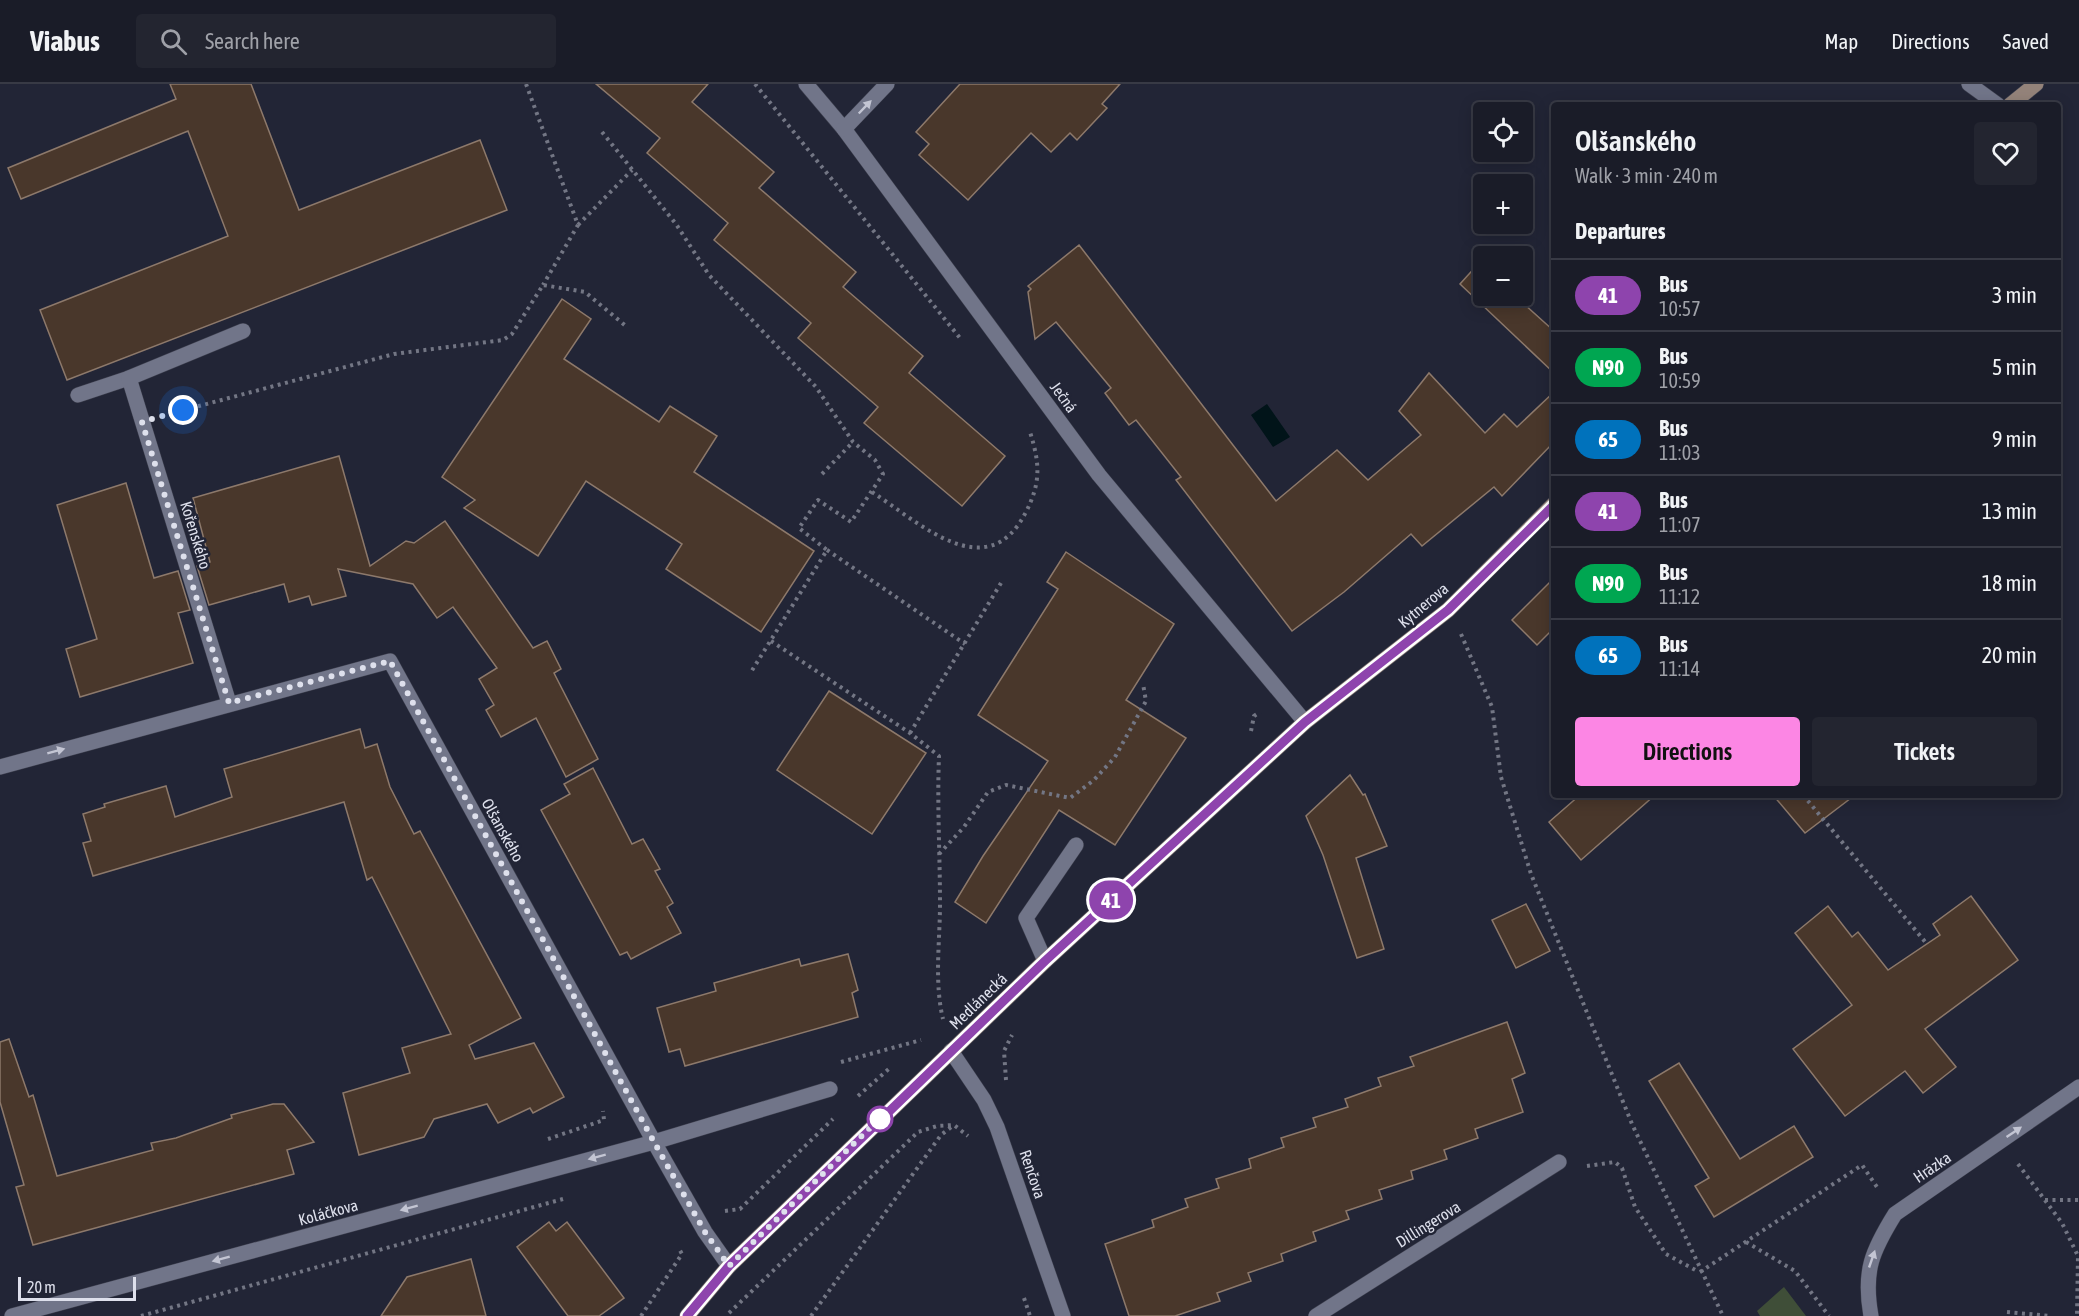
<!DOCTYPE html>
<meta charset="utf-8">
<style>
:root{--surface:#1a1c28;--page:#232530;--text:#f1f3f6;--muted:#9fa1a8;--line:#383a45;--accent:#fc86e4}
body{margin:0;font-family:"Asap Condensed",sans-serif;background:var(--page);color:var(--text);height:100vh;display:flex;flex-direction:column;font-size:22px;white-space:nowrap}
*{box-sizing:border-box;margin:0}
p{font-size:20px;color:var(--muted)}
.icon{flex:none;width:33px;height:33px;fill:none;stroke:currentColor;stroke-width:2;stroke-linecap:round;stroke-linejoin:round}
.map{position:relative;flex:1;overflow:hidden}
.panel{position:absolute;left:1551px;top:18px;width:510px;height:696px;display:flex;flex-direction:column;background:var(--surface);border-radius:6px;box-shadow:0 3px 15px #0003,0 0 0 2px var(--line)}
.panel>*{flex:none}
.badge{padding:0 12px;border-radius:20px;font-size:21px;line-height:39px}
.fabs{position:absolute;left:1473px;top:18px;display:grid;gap:12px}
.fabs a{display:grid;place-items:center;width:60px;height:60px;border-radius:6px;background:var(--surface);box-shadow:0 3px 15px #0003,0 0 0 2px var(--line);font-size:30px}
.scale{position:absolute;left:18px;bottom:15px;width:118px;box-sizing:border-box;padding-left:6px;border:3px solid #dee0ec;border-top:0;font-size:16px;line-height:21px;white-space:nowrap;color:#dee0ec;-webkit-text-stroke:4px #222536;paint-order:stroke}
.you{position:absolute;width:30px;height:30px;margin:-15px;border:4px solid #fff;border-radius:50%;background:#1a73e8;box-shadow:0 0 0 9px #1a73e833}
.map>.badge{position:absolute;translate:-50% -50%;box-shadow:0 0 0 3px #fff}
h2{padding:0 24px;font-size:22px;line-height:54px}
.round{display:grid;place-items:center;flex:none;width:63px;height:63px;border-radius:6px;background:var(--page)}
.headline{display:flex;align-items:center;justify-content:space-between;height:102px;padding:0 24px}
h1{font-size:28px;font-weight:600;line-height:45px}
.cta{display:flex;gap:12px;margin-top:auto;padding:12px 24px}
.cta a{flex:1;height:69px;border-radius:6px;background:var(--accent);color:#111;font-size:24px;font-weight:600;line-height:69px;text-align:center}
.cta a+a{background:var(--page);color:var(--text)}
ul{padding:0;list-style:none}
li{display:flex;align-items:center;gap:18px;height:72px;padding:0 24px;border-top:2px solid var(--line)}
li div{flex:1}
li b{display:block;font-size:22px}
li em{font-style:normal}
li .badge{min-width:66px;font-weight:700;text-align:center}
header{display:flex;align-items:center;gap:36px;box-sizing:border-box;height:84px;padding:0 30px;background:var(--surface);border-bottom:2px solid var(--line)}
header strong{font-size:28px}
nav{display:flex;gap:33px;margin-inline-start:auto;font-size:21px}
.search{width:420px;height:54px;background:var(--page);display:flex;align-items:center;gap:15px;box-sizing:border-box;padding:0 21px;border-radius:6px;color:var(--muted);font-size:22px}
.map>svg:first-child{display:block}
</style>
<header>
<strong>Viabus</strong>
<div class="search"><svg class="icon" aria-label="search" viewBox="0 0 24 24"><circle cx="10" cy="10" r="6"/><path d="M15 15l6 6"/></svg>Search here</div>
<nav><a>Map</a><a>Directions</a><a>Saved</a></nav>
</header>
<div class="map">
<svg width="2079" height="1232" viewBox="0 0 2079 1232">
<rect width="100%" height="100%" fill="#222536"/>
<polygon fill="#3f4e38" points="1784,1203 1806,1232 1760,1232 1757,1227"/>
<polygon fill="#011419" points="1267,320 1290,353 1273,363 1251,331"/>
<g fill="#49372b" stroke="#8d796b" stroke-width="1.5">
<polygon points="170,0 251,0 299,126 480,56 507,126 67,296 40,226 228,152 188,47 21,115 8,84 176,15"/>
<polygon points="596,0 708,0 692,18 774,88 759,104 856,188 843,203 923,272 909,289 1005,372 962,422 864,339 878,323 798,254 811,239 714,156 728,139 647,69 660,54"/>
<polygon points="960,0 1120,0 1102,20 1107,24 1077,56 1070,49 1051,68 1031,49 968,116 919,71 929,60 916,48"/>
<polygon points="1079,161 1276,417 1337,366 1368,396 1421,351 1399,327 1429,289 1485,349 1504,330 1517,343 1554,308 1554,358 1502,412 1494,403 1422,462 1411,450 1344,508 1292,547 1176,396 1181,393 1136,336 1129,341 1105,309 1111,304 1056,238 1035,255 1028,208 1031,205 1028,202"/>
<polygon points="1479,179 1484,183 1484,212 1515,212 1554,247 1554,289 1460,200"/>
<polygon points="562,215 591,235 564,275 659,338 670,322 717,352 694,388 814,467 761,548 666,485 682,460 586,397 538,472 464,424 475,416 442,393"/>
<polygon points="339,372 370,482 406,457 414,459 445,437 533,564 547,557 561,585 554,589 598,675 566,693 536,634 501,653 486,626 494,621 479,595 497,584 453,523 437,534 413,500 338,485 346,512 312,521 309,512 289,518 284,500 209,521 197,482 210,478 193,414"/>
<polygon points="126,399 154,494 178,487 190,526 178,529 193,579 80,613 66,565 97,555 57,421"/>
<polygon points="1066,468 1174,540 1126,616 1186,654 1115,761 1059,726 986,839 955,818 983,772 1048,677 978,631 1058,505 1047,498"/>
<polygon points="1554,494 1554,544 1537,561 1512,536"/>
<polygon points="829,607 926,669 872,750 777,686"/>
<polygon points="360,645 365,664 377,660 390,703 414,750 420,747 521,934 469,961 475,975 534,959 564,1013 533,1029 530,1024 498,1039 487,1020 434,1035 424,1053 359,1071 343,1009 410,989 402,964 451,950 372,793 367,796 344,718 93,792 83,759 91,757 83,730 105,723 104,720 166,702 175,733 232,713 224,685"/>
<polygon points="593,684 632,760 643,755 660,785 655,787 673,819 667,823 681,849 631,875 627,868 620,871 541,726 570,710 564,700"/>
<polygon points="1350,691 1363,711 1365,710 1387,762 1356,774 1384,865 1357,874 1323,771 1306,732"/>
<polygon points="1580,711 1655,711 1581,776 1549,738"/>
<polygon points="1773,711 1855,711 1805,749"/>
<polygon points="1971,812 2018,876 1925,945 1956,983 1923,1009 1905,987 1845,1032 1793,965 1852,921 1795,849 1828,822 1852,853 1858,848 1888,886 1940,851 1933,840"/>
<polygon points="1526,820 1550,867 1516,884 1492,836"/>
<polygon points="848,870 858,906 852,909 858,933 685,982 680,965 669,968 657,924 716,907 714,899 799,875 801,882"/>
<polygon points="1507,938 1525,989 1512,995 1523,1028 1475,1045 1478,1054 1444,1066 1447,1075 1411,1087 1413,1095 1379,1106 1382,1115 1346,1127 1349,1135 1313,1148 1316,1157 1281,1170 1283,1177 1248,1189 1251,1197 1217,1209 1220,1217 1175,1232 1129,1232 1105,1160 1154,1143 1152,1136 1188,1123 1185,1115 1219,1104 1216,1095 1251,1084 1249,1075 1284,1063 1281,1054 1316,1043 1313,1034 1348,1023 1345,1015 1381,1002 1378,994 1414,982 1410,973"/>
<polygon points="9,955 29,1013 33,1011 57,1092 153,1066 151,1059 176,1054 232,1034 231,1031 273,1020 284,1020 314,1058 287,1066 294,1090 33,1161 16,1103 24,1101 0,1018 0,958"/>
<polygon points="1679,979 1740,1075 1794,1042 1813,1073 1714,1133 1695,1102 1709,1094 1649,997"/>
<polygon points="549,1138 556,1147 567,1138 624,1214 599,1232 568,1232 517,1163"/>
<polygon points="471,1175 486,1232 381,1232 407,1193"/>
</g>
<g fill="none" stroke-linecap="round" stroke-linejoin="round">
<defs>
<g id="lane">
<polyline points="78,311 129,294"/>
<polyline points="229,619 129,294 243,247"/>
<polyline points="1045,877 1026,834 1076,761"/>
</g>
<g id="street">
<polyline points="806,0 844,45 1099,391 1305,638"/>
<polyline points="1969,0 1998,21"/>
<polyline points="844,45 887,0"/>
<polyline points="0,683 390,577 654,1058 705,1148 729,1182"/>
<polyline points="951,967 984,1016 997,1043 1063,1232"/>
<polyline points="12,1232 654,1058 830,1005"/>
<polyline points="1316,1232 1559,1078"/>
<path d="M1871,1232C1863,1187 1872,1167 1895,1130L2079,1003"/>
</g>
<g id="secondary">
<polyline points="2010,21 2036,0"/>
<polyline points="687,1232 729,1182 1045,877 1305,638 1448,526 1554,420"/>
</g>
</defs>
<use href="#lane" stroke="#3e404f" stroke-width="16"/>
<use href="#street" stroke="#3e404f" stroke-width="16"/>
<use href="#secondary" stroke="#3e404f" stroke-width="16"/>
<g stroke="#737684" stroke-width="4" stroke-dasharray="3 4.5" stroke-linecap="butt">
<polyline points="526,0 578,141 543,201"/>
<polyline points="755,0 960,254"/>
<polyline points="602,48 676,140 709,191 816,303 853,358 875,376 883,390 851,438 818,416 799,444 827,466 751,588"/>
<polyline points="578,141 632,86"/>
<polyline points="169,330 394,270 503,256 512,250 543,201 585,208 627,243"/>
<polyline points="822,390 853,358"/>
<path d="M872,408C920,439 987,504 1026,428C1041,398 1040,380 1030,348"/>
<polyline points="827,466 965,560"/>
<polyline points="1461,550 1492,623 1501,693 1531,790 1632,1040 1723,1232"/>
<path d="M771,557L910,649L939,672C937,721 940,770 940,820C940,857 934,898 943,935"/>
<polyline points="1251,647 1254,632 1260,628"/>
<polyline points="910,649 1001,499"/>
<polyline points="1803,711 1927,860"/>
<polyline points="939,770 964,743 988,708 1006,701 1070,714 1094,696 1115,673 1146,617 1143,600"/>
<polyline points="841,978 921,956"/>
<polyline points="1006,996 1004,967 1012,951"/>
<polyline points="858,1012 891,983"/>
<polyline points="548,1055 604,1036 603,1027"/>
<polyline points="2018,1080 2062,1139 2078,1172 2077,1232"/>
<polyline points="1587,1082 1615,1078 1622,1084 1635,1123 1666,1170 1699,1188"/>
<polyline points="2045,1116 2079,1116"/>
<polyline points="725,1127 740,1125 833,1035"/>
<polyline points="1746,1158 1795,1187 1829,1232"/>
<polyline points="1700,1188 1862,1081 1879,1106"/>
<polyline points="1024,1214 1030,1232"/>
<polyline points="2007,1228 2050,1232"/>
<polyline points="729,1229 918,1048 937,1042 954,1041 968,1052"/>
<polyline points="141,1232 563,1115"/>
<polyline points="641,1232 682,1170 678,1163"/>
<polyline points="811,1232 941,1051 954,1041"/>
</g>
<use href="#lane" stroke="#717589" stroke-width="15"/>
<use href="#street" stroke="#717589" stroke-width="15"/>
<use href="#secondary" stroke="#94837a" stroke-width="15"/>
</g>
<defs><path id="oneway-solid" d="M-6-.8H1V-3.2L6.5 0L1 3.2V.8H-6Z" transform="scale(1.5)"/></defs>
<g fill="#c3c5d3">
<use href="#oneway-solid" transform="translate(865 23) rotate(-46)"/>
<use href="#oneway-solid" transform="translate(56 667) rotate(-15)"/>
<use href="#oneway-solid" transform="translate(2014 1048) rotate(-34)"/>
<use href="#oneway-solid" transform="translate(597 1073) rotate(165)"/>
<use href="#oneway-solid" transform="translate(409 1124) rotate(165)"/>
<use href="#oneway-solid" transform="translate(221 1175) rotate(165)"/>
<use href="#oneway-solid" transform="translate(1872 1175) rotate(-71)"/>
</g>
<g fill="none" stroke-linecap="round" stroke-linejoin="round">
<defs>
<polyline id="line" points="687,1232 729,1182 1045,877 1305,638 1448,526 1554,421"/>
</defs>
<use href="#line" stroke="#fff" stroke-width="14"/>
<use href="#line" stroke="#8e44ad" stroke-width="9"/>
<polyline stroke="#dee0ec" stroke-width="6" stroke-dasharray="0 10.8" points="183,326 142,338 229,619 390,577 654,1058 705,1148 729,1182 882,1032 880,1035"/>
</g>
<circle fill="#fff" stroke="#8e44ad" stroke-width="3" cx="880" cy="1035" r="12"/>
<g text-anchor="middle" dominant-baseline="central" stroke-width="5" stroke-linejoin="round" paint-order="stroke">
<g font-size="16" fill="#dee0ec" stroke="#222536">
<text transform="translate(1064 313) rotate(54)">Ječná</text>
<text transform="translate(196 451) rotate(73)">Kořenského</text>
<text transform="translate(1423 521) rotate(-40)">Kytnerova</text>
<text transform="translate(503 746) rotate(61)">Olšanského</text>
<text transform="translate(978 917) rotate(-44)">Medlánecká</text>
<text transform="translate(1932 1083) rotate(-34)">Hrázka</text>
<text transform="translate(1033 1090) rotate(71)">Renčova</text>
<text transform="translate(328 1128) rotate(-15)">Koláčkova</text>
<text transform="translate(1428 1140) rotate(-32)">Dillingerova</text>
</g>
</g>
</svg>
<div class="fabs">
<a><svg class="icon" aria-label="locate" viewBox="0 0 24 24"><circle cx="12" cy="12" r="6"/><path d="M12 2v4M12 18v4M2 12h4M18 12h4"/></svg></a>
<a>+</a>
<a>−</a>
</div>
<div class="scale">20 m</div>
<div class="you" style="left:183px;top:326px"></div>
<b class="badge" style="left:1111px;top:816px;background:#8e44ad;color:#fff">41</b>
<section class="panel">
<div class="headline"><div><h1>Olšanského</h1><p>Walk · 3 min · 240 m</p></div><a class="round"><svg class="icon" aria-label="heart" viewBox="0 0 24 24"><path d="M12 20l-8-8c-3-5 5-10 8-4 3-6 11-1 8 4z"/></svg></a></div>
<h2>Departures</h2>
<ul>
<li><span class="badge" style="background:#8e44ad;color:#fff">41</span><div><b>Bus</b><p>10:57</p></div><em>3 min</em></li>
<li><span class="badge" style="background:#00a651;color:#fff">N90</span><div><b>Bus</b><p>10:59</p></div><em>5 min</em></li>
<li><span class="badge" style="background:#0072bc;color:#fff">65</span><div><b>Bus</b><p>11:03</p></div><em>9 min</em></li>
<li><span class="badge" style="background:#8e44ad;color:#fff">41</span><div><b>Bus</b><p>11:07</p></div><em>13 min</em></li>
<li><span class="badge" style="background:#00a651;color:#fff">N90</span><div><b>Bus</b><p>11:12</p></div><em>18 min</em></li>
<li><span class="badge" style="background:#0072bc;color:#fff">65</span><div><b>Bus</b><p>11:14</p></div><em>20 min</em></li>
</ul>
<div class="cta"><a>Directions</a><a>Tickets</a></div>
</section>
</div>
